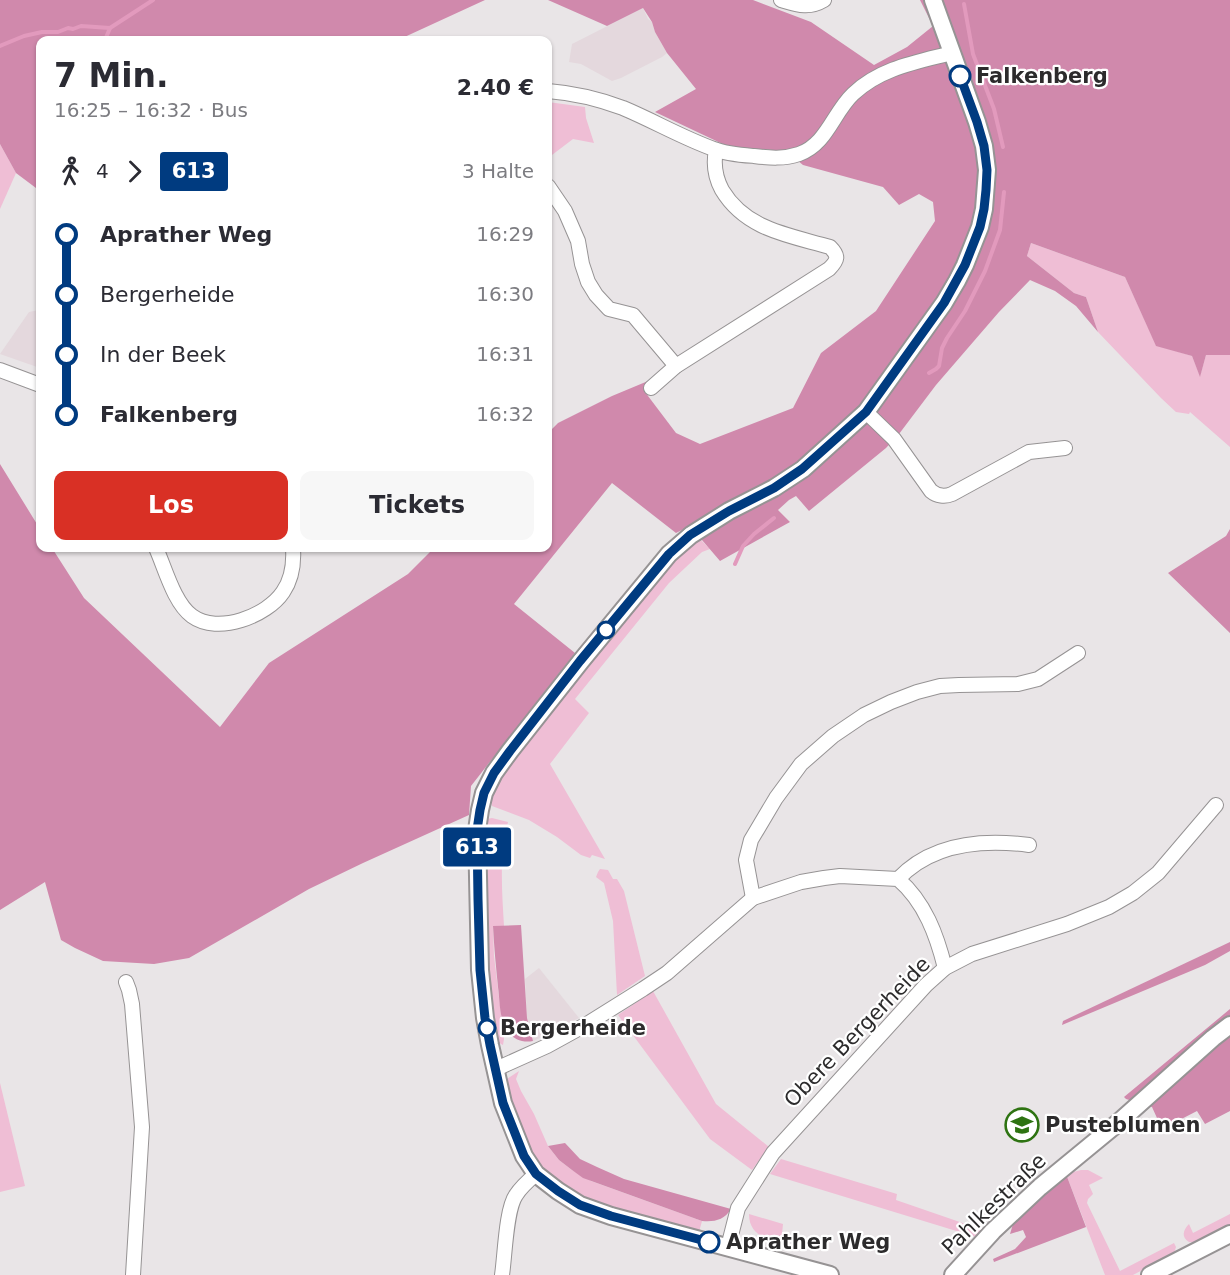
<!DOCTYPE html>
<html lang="de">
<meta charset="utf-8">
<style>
:root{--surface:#fff;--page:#f7f7f7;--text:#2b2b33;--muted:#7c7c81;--accent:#d93025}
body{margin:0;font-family:"DejaVu Sans",sans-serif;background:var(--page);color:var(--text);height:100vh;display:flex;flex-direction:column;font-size:22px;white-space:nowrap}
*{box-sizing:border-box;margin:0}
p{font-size:20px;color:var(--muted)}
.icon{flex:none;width:33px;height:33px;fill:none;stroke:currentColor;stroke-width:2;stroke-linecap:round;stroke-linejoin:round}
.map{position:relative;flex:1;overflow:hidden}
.side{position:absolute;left:36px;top:36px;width:516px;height:516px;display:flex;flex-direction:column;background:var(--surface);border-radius:12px;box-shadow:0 2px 4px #0004}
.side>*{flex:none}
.badge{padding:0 12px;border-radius:4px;font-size:21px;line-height:39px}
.map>.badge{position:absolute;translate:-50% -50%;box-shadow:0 0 0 3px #fff}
.legs{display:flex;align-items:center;gap:9px;height:66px;padding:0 18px;font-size:20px}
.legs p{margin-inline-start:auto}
.overview{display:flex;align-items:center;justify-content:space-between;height:102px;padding:0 18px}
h1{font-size:33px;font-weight:600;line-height:45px}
.cta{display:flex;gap:12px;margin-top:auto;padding:12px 18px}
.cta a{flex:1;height:69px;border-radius:12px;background:var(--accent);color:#fff;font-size:24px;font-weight:600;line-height:69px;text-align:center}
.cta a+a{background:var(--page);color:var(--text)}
ul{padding:0 18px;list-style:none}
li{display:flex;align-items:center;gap:21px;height:60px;font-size:22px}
li i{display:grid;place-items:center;width:9px;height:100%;margin:0 8px;background:currentColor}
li i::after{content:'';width:15px;height:15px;margin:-8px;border:4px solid;border-radius:50%;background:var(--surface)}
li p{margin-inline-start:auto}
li:first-child i{background:linear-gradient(#0000 50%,currentColor 0)}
li:last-child i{background:linear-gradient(currentColor 50%,#0000 0)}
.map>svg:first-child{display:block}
</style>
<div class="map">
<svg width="1230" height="1275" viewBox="0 0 1230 1275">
<rect width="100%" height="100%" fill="#e9e5e7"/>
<g fill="#e4d8dd">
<polygon points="643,8 648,19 652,22 655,32 667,53 662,57 621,78 612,81 581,64 569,62 572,44"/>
<polygon points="39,310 40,311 40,368 0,354 29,312"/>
<polygon points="539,968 579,1018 540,1038 533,1041 527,1018 525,979"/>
</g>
<g fill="#efbed5">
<polygon points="548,102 585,107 586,118 594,143 573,139 548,158"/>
<polygon points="0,144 16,173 0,209"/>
<polygon points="1031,243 1125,277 1156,345 1192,356 1200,376 1206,355 1230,355 1230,447 1190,412 1189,414 1176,412 1161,398 1098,332 1086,297 1074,293 1027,256"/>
<path d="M696,535L710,549L702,552L669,583L575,699L589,713L550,764L605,859L592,855L590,858L581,855L557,837L529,820L492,806C488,794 498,781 503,771L669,561Z"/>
<path d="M492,818L508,822C499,856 502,891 504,926L493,927L494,956L504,1039L503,1045L494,1040L487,982L483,838L487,819Z"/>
<polygon points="600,869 608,870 613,879 617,879 624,891 645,976 617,995 613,921 604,883 596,877 598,872"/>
<polygon points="653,991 716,1104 769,1147 752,1170 710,1139 618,1015"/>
<polygon points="519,1071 516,1079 521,1091 534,1114 548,1146 559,1160 572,1170 591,1181 702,1221 699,1232 613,1210 576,1196 541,1168 529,1152 519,1131 504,1081"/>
<polygon points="0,1083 25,1186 0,1192"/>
<polygon points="781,1159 897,1194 896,1200 983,1230 976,1237 770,1174"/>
<polygon points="1081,1170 1088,1170 1103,1178 1089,1185 1093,1194 1088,1199 1087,1203 1120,1271 1174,1243 1176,1247 1174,1253 1133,1275 1105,1275 1066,1174"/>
<path d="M749,1214L783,1224L781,1244C765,1239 749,1234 749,1214Z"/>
<path d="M1230,1214V1227L1197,1243L1189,1242C1181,1237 1183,1230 1189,1224L1193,1233Z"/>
</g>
<g fill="#d089ac">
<polygon points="0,0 485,0 398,40 40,40 40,191 16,173 0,144"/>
<polygon points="548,0 753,0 811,22 874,65 907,47 933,26 920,0 1230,0 1230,355 1206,355 1200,377 1192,356 1156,346 1125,277 1031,243 1027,256 1074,293 1086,297 1098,332 1076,306 1055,291 1030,280 999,312 936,385 899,434 886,448 809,511 796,496 789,500 778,510 790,522 720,561 690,526 676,533 612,483 514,604 575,653 471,786 469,815 363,863 309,889 189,958 154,964 103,961 75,948 61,940 45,882 0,910 0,464 40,529 40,548 52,548 84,598 220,727 269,663 408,574 434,548 548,548 548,433 558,423 612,396 660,376 645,392 676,433 700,444 793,408 821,353 876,311 935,221 933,202 919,194 899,205 883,187 803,165 786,151 729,147 655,112 696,89 667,53 655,32 652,22 643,8 607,26"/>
<polygon points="1230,529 1230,633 1168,573 1226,536"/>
<path d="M521,925L527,1018L533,1041C524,1043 514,1040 508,1032C499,1020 500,1001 498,987C496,967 494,947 493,926Z"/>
<polygon points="1230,942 1230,951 1205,965 1062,1025 1063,1021"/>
<polygon points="1230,1009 1230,1111 1205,1124 1197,1111 1162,1129 1152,1107 1126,1099 1124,1097"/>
<path d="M565,1143L580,1159L597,1167L624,1179L731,1209C724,1220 715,1222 702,1221L583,1178L572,1170L559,1160L548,1146Z"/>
<polygon points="1066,1174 1086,1227 994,1262 993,1259 1015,1249 1026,1237 1023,1230 1010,1234 1013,1224"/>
</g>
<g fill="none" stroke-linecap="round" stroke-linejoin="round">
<g stroke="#e29abd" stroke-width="4">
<polyline points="964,4 973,54 994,109 1003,147"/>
<polyline points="105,40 110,28"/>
<polyline points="0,46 24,36 42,32 58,32 68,28 73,29 81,26 110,28 153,0"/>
<polyline points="929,373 936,369 939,366 942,348 947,338 965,311 985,271 1000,230 1004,192"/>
<polyline points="735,564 743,546 754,534 774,518"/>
</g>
<defs>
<g id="minor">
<path d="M781,0C798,5 809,9 824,0"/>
<path d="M548,91C573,93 599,99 623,108C654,121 683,138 714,149C726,154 741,155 754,156C770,158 784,159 799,154C827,144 833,113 853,94C880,68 917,62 952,53"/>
<polyline points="548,186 565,211 578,241 582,264 588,282 596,295 609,309 633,315 676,366"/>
<polyline points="0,370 40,385"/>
<path d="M651,388L676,366L829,269C838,260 839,256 830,247C789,235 746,230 722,190C715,177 713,165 716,150"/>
<path d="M866,412L894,439L931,491C937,496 945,497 952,494L1029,452L1065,448"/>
<path d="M156,548C165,568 174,603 192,616C218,635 267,616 283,592C292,579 294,563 293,548"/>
<path d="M898,879C932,843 983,839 1029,845"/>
<polyline points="753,898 746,860 751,840 776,798 801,764 833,736 864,715 891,702 917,692 940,686 959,685 1018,684 1038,679 1078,653"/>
<polyline points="126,982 129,990 132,1004 142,1127 133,1275"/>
<path d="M496,1069L547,1046L587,1024L643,989L667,973L753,898L801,882L824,878L840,876L898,879C925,902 937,936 945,968"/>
<polyline points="728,1247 738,1208 773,1153 926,985 945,968 972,954 1067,924 1109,907 1133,893 1158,873 1216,805"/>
<path d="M502,1275C505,1255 506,1209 516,1195C521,1187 529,1180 536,1174"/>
</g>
<g id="tertiary">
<polyline points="830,1275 611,1216 580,1205 558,1191 536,1174 524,1156 503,1103 490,1045 485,1018 480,970 477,830 480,810 484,793 494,773 510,751 581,661 669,554 691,535 729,511 774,488 803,469 866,412 944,303 957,281 965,265 980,227 984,209 987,170 984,146 977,122 933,0"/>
<polyline points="953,1275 993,1231 1040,1187 1119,1122 1213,1038 1230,1025"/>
<polyline points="1150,1275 1230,1234"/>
</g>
</defs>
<use href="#minor" stroke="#969394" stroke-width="16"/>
<use href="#tertiary" stroke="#969394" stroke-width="20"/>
<use href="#minor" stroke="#fff" stroke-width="14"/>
<use href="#tertiary" stroke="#fff" stroke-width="16"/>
</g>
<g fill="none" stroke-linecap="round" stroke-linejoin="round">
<defs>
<polyline id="line-1" points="709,1242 611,1216 580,1205 558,1191 536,1174 524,1156 503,1103 490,1045 485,1018 480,970 478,899 477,830 480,810 484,793 494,773 510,751 580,661 669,554 690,535 729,511 774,488 802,469 866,412 944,303 965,265 980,227 984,209 986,190 987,170 984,146 977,122 960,76"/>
</defs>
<use href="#line-1" stroke="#fff" stroke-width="14"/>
<use href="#line-1" stroke="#003b80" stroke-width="9"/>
</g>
<defs>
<symbol id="school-ring" viewBox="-11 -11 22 22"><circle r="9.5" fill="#fff" stroke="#2e7312" stroke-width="1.5"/><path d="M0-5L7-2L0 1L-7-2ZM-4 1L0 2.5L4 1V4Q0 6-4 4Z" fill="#2e7312"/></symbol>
</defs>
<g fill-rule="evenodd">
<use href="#school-ring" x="1003" y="1106" width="38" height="38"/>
</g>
<g fill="#fff" stroke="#003b80" stroke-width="3">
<circle cx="960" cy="76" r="10"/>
<circle cx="606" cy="630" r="8"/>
<circle cx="487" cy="1028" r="8"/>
<circle cx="709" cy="1242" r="10"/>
</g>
<g text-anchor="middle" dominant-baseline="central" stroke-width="4.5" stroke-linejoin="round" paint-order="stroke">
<g font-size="21" font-weight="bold" fill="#2c2b2c" stroke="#fff" text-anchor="start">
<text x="976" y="76">Falkenberg</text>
<text x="500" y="1028">Bergerheide</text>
<text x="726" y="1242">Aprather Weg</text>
</g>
<g font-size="21" fill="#2c2b2c" stroke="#fff">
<text transform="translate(857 1032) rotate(-46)">Obere Bergerheide</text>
<text transform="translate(994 1204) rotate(-44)">Pahlkestraße</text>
</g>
<g font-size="21" font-weight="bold" fill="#2c2b2c" stroke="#fff" text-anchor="start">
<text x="1045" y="1125">Pusteblumen</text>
</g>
</g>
</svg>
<b class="badge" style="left:477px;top:847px;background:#003b80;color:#fff">613</b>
<section class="side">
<div class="overview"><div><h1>7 Min.</h1><p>16:25 – 16:32 · Bus</p></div><b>2.40 €</b></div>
<div class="legs"><svg class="icon" aria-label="walk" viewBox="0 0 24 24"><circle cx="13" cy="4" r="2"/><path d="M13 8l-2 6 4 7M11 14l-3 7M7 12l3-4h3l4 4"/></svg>4<svg class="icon" aria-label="forward" viewBox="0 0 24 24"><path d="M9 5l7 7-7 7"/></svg><b class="badge" style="background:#003b80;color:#fff">613</b><p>3 Halte</p></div>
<ul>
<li><i style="color:#003b80"></i><b>Aprather Weg</b><p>16:29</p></li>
<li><i style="color:#003b80"></i><span>Bergerheide</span><p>16:30</p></li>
<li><i style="color:#003b80"></i><span>In der Beek</span><p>16:31</p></li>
<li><i style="color:#003b80"></i><b>Falkenberg</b><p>16:32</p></li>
</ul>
<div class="cta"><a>Los</a><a>Tickets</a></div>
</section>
</div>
